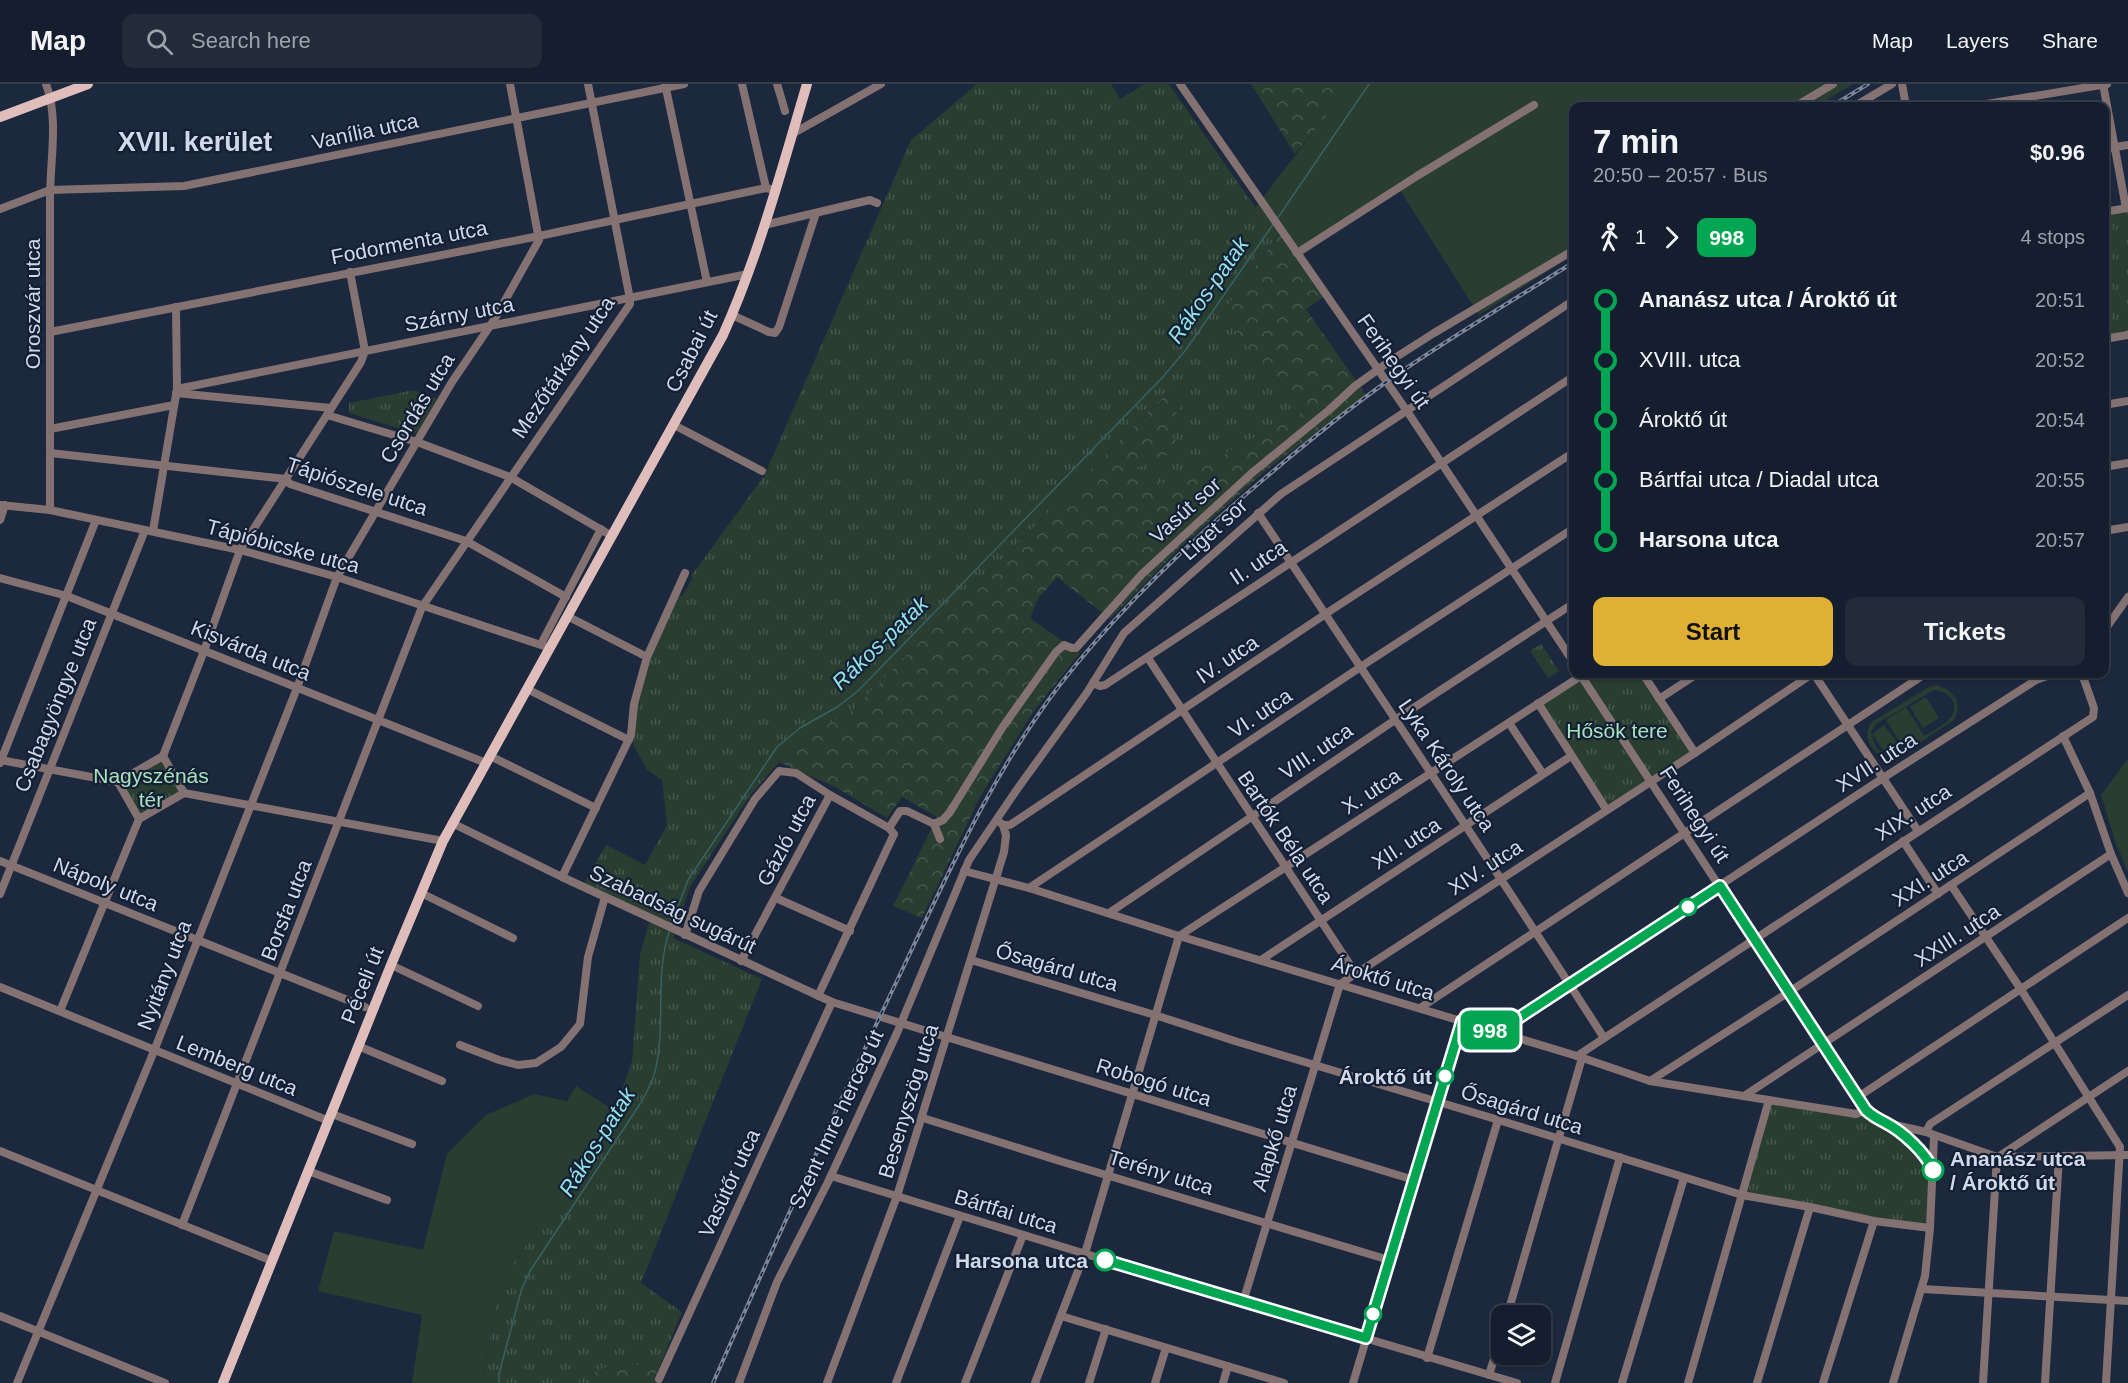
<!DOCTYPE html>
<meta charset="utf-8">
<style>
:root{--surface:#151e2e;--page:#222b3a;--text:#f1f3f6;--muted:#9da2aa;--line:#343c4a;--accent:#dfb034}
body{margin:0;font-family:Helvetica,sans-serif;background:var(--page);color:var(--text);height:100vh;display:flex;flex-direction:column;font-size:22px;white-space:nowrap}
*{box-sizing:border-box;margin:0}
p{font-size:20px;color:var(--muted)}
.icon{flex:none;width:33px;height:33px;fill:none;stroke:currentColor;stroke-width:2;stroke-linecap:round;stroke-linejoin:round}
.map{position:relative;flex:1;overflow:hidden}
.side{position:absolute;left:1569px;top:18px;width:540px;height:576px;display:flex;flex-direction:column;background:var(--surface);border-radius:12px;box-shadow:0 2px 4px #0004,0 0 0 2px var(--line)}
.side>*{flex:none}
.badge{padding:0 12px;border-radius:9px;font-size:21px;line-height:39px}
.fabs{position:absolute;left:1491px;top:1221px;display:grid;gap:12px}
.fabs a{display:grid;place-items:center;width:60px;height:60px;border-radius:12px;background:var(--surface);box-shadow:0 2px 4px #0004,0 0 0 2px var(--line);font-size:30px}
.map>.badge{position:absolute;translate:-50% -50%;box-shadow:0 0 0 3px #fff}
.legs{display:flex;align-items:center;gap:9px;height:66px;padding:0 24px;font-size:20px}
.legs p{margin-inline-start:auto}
.overview{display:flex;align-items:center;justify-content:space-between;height:102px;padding:0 24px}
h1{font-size:33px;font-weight:700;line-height:45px}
.action{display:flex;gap:12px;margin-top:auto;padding:12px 24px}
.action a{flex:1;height:69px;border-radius:12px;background:var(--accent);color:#111;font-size:24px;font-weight:700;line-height:69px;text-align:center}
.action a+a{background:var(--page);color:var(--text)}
ul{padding:0 24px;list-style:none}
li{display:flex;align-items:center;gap:21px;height:60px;font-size:22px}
li i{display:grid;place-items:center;width:9px;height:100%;margin:0 8px;background:currentColor}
li i::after{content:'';width:15px;height:15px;margin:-8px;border:4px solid;border-radius:50%;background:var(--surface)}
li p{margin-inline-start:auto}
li:first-child i{background:linear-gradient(#0000 50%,currentColor 0)}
li:last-child i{background:linear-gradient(currentColor 50%,#0000 0)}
header{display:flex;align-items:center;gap:36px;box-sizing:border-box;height:84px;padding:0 30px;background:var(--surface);border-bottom:2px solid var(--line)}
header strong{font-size:28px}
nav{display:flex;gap:33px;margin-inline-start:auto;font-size:21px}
.search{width:420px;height:54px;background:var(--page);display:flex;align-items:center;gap:15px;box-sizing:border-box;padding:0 21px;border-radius:12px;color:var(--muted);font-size:22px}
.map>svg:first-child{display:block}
</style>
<header>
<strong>Map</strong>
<div class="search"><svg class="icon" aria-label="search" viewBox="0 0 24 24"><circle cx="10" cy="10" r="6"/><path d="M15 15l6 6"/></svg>Search here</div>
<nav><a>Map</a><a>Layers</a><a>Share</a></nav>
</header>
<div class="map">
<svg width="2128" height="1299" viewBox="0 0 2128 1299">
<defs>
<pattern id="forest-crowns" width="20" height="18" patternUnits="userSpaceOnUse" patternTransform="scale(1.5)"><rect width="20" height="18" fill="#293d30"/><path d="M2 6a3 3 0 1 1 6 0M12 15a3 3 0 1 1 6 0" fill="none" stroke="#47584e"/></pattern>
<pattern id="park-tufts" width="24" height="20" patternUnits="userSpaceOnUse" patternTransform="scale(1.5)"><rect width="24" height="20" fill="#293d30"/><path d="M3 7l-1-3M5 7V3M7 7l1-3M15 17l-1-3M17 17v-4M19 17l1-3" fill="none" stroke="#47584e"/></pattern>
</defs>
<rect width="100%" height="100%" fill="#1c283e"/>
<g fill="#293d30" fill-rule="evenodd">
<path d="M1348,0H1853L1817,22H1574L1573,171L1479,231L1398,103L1300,165L1283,143L1276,153L1255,124C1286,82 1319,43 1348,0Z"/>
<path d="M1936,601L1948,606L1956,614L1958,625L1955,635L1900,672C1879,679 1858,657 1872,638L1927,604ZM1934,606C1941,607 1947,609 1951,614C1964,633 1936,645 1924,652L1906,623L1886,636L1904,665L1894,670H1887L1899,661L1884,641L1872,650L1886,670L1876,664L1871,648L1876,640Z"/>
<polygon points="1926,613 1939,634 1923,644 1910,623"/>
<polygon points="2128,675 2128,788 2116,760 2101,711"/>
<polygon points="576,1002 612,1025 609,1034 502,1198 494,1232 482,1299 412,1299 422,1231 318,1207 334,1147 423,1166 447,1070 486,1031 534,1010 567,1017"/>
</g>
<g fill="url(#forest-crowns)">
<polygon points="1251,0 1348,0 1321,39 1295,70"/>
<polygon points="1284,142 1330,209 1306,225 1366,311 1264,388 1181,463 1110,535 1057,493 1038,515 1030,534 1080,569 1033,628 980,713 922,834 893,822 937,733 902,713 887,734 835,703 779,678 807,652 852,626 1173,303 1184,319 1182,365 1172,403 1229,367 1304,327 1222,230"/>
<polygon points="661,1279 654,1295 662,1299 593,1299 594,1288 603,1284"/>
</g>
<g fill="url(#park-tufts)">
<polygon points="977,0 1111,0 1120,15 1145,0 1169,0 1276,153 1222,230 1304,327 1229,367 1172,404 1136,384 1181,365 1166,342 1184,319 1172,304 852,626 807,652 779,678 751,710 690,803 673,854 762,895 641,1199 682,1228 661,1279 603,1284 594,1289 593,1299 482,1299 494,1232 502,1198 609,1034 621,1008 632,977 640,871 651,832 583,801 606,761 645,781 667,741 662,696 647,686 633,660 636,620 649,575 677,512 682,512 693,494 691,492 764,392 911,56"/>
<polygon points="2128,124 2128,251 2105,255 2105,128"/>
<polygon points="414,306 437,315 417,350 349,329 349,319"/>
<polygon points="1541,560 1559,587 1548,594 1530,567"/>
<polygon points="1584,590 1643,590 1695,669 1606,725 1538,619"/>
<polygon points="163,672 184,709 139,735 118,698"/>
<polygon points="1769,1016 1862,1029 1887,1039 1930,1079 1930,1144 1742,1111"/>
</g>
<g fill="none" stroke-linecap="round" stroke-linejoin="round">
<g stroke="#386163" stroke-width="1.5">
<polyline points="1277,135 1369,0"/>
<polyline points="671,841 688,796 777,663 800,644 837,623 858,607 1161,295 1185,267 1274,139"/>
<path d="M499,1299V1290L522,1204L530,1187L642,1017C648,1006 654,995 656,983C666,937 654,892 670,845"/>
</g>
<g stroke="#837271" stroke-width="8">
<path d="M46,0C59,34 50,77 50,114C50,218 50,322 50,426"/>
<polyline points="665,0 707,198"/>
<polyline points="742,0 766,104"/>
<polyline points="777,0 785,27"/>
<polyline points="1180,0 1409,330 1574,579"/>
<polyline points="1902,0 1906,22"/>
<polyline points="2103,0 2126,124"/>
<polyline points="1796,22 1833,0"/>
<polyline points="1855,22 1892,0"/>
<polyline points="1975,22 2107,0"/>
<polyline points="792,50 881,0"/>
<polyline points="2104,65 2128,61"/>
<polyline points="0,125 50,106 184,102 684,0"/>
<polyline points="2104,128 2128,124"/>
<polyline points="764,141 870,116 877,119"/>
<polyline points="1297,169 1417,92 1534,21"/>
<polyline points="732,231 769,248 775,249 779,243 816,129"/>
<polyline points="50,248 539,152 766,104 775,106"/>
<polyline points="2104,255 2128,251"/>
<polyline points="177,305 748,190"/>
<polyline points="176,309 331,324"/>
<polyline points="2104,321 2128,317"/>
<polyline points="327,331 417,358 510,393 612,452"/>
<polyline points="674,341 762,387"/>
<polyline points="50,345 174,321"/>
<polyline points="50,369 286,395 290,400 466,457 566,513"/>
<polyline points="2104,383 2128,379"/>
<polyline points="0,421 50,426 240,466 337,493 550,564"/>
<path d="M1258,429C1374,604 1491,777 1604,954"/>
<polyline points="0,436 5,421"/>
<polyline points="153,447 177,305 176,223"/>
<polyline points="2104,447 2128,443"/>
<polyline points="0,494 67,512 486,679"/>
<polyline points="567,532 647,573"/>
<polyline points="2104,547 2128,513"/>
<polyline points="541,560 601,445"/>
<polyline points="1148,574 1356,890"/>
<path d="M1580,590L1866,1026C1872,1032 1878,1035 1886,1039C1903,1048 1925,1067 1933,1086"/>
<polyline points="1643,590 1695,669"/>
<polyline points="1814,590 1918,747"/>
<polyline points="1093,599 1100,602 1105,601 1574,292"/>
<polyline points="527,605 629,656"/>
<polyline points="1659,615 1697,590"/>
<polyline points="1538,619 1606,725"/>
<polyline points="1509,639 1543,690"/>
<polyline points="2063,652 2090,709 2111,770 2128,809"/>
<polyline points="163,672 204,567 240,466 361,278 365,267 350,188"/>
<polyline points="490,672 596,724"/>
<polyline points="0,676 118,698"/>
<polyline points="0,679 96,436"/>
<polyline points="118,698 163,672 184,709"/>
<polyline points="118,698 139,735 184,709"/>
<polyline points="184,709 443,757"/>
<polyline points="997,736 1003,741 1010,741 1336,523 1574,368"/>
<polyline points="452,739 562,793 832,918 1414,1096"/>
<polyline points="934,740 940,755"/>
<polyline points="889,744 900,727 907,727 934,740 943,736 950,728 1002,644 1056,568 1064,561 1072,564 1076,564 1142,490 1253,388 1329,326 1355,302 1390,277 1434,249 1574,166"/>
<polyline points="1903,757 1938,810"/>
<polyline points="0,777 365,923"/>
<polyline points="964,787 1029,804 1179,852 1577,972 1650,997 1856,1030 1866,1026"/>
<polyline points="562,793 631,651 634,620 647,573 685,489"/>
<polyline points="1951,801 2020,904 2120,1063 2106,1299"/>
<polyline points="1029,804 1371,576 1574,444"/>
<polyline points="421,809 513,854"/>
<polyline points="0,810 145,446"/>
<polyline points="776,814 850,847"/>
<polyline points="1109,829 1395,636 1574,519"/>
<polyline points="685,851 699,807 755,715 779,687 796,689 830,711 889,744 894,750 818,912"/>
<polyline points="971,876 1155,931 1238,958 1492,1034 1742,1111 1810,1123 1874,1137 1930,1144"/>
<polyline points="1261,876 1571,672"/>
<polyline points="741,877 830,711"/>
<polyline points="391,881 478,922"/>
<polyline points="0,903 329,1037"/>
<polyline points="1420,924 1925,590"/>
<polyline points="60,927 139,735"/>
<polyline points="1497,948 1883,694 2036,596 2053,590"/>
<polyline points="460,961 499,976 518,981 536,979 561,963 580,940 588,873 605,813"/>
<polyline points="358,962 442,997"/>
<polyline points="1577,972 2093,633 2094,624 2082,590"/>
<polyline points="1650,997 1789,908 2090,709"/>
<polyline points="1744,1012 2111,770"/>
<polyline points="1858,1013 2128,834"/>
<polyline points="332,1030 412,1060"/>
<polyline points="923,1034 1063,1078 1389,1176"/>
<polyline points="1891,1040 1926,1048 1997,1073 2128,1071"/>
<polyline points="1926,1048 1930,1040 2128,911"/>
<polyline points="0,1067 272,1177"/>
<polyline points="1998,1073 2128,987"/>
<polyline points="308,1087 387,1116"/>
<polyline points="831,1092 1243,1218 1517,1299"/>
<polyline points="182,1141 422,523 630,220 630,215 588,0"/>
<polyline points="1922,1205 2128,1217"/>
<polyline points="1243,1218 1340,900 1695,669 1812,590"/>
<polyline points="0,1232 165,1299"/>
<polyline points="1061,1232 1284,1299"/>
<polyline points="1507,1232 1582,974"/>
<polyline points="1427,1274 1498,1036"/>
<polyline points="1489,1291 1502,1249"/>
<polyline points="659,1295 832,918"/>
<polyline points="17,1299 154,967 297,604 337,493 452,298 494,236 539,156 510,0"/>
<polyline points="739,1299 777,1198 828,1098 897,949 969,776 1018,704 1086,610 1124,549 1281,410 1574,216"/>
<polyline points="827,1299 897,1112 1004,768 1006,751 1003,741"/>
<polyline points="896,1299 960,1132"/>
<polyline points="965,1299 1023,1151"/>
<polyline points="1035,1299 1086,1166 1179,852 1584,590"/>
<polyline points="1089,1299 1106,1245"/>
<polyline points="1155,1299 1166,1264"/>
<polyline points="1223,1299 1228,1282"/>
<polyline points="1353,1299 1462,937"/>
<polyline points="1555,1299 1620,1073"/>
<polyline points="1622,1299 1684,1094"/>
<polyline points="1688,1299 1769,1016"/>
<polyline points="1757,1299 1810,1123"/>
<polyline points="1823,1299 1874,1137"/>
<polyline points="1893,1299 1925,1192 1930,1144 1934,1052"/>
<polyline points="1983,1299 1997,1073"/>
<polyline points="2045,1299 2059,1073"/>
</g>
<g stroke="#dfbdba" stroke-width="10">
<polyline points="0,33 88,0"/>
<path d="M223,1299L391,881L443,757L723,251C759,171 782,84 807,0"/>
</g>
<defs>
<g id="rail">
<polyline points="1832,22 1868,0"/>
<path d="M713,1299C775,1159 838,1020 904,882C950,785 994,687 1059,602C1117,527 1186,461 1258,400C1300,364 1344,328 1389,296C1449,254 1512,217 1574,178"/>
</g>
</defs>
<use href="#rail" stroke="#7d8799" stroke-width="4"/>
<use href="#rail" stroke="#131f34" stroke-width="1.5" stroke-dasharray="4.5" stroke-linecap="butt"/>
</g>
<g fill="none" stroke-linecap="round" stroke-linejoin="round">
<defs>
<path id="line-1" d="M1105,1176L1366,1254L1462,937L1497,948L1720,802L1866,1026C1872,1032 1878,1035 1886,1039C1903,1048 1925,1068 1933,1086"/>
</defs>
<use href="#line-1" stroke="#fff" stroke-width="14"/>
<use href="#line-1" stroke="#00a651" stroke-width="9"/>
</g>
<g fill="#fff" stroke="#00a651" stroke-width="3">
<circle cx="1688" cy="823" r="8"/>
<circle cx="1445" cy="992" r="8"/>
<circle cx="1933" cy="1086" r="10"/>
<circle cx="1105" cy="1176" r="10"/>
<circle cx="1373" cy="1230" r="8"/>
</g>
<g text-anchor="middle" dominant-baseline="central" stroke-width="4.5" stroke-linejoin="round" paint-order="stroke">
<g font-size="21" fill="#d1d9e8" stroke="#131f34">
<text transform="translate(365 47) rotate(-12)">Vanília utca</text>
<text transform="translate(409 158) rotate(-11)">Fodormenta utca</text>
<text transform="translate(32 220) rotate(-90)">Oroszvár utca</text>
<text transform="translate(459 230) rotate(-11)">Szárny utca</text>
<text transform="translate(691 267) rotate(-63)">Csabai út</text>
<text transform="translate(1394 277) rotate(55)">Ferihegyi út</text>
<text transform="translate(563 283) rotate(-56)">Mezőtárkány utca</text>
<text transform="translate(417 324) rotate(-59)">Csordás utca</text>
<text transform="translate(357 402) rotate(18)">Tápiószele utca</text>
<text transform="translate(1185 426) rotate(-42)">Vasút sor</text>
<text transform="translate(1214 445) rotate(-42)">Liget sor</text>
<text transform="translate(283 462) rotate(15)">Tápióbicske utca</text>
<text transform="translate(1258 478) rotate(-34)">II. utca</text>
<text transform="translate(251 566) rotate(22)">Kisvárda utca</text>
<text transform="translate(1227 575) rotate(-34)">IV. utca</text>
<text transform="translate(55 621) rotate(-68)">Csabagyöngye utca</text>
<text transform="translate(1260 629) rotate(-34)">VI. utca</text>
<text transform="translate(1316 667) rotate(-34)">VIII. utca</text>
<text transform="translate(1876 678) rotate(-33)">XVII. utca</text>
<text transform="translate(1447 681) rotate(56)">Lyka Károly utca</text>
<text transform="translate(1371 707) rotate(-33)">X. utca</text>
<text transform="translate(1913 728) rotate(-33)">XIX. utca</text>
<text transform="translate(1695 730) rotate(57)">Ferihegyi út</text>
<text transform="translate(1286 753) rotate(56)">Bartók Béla utca</text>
<text transform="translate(786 756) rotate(-62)">Gázló utca</text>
<text transform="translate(1406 759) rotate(-33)">XII. utca</text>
<text transform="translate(1485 783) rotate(-33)">XIV. utca</text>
<text transform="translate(1930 794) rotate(-33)">XXI. utca</text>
<text transform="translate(106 800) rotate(22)">Nápoly utca</text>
<text transform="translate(673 825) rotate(25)">Szabadság sugárút</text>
<text transform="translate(286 826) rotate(-69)">Borsfa utca</text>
<text transform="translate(1957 851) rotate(-33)">XXIII. utca</text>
<text transform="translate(1057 883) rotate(16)">Ősagárd utca</text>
<text transform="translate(164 891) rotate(-69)">Nyitány utca</text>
<text transform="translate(1383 894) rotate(17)">Ároktő utca</text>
<text transform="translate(362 901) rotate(-68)">Péceli út</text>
<text transform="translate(237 981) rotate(22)">Lemberg utca</text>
<text transform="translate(1154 998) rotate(17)">Robogó utca</text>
<text transform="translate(908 1017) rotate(-73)">Besenyszög utca</text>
<text transform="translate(1522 1025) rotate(17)">Ősagárd utca</text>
<text transform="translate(836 1035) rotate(-65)">Szent Imre herceg út</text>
<text transform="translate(1274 1054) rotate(-73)">Alapkő utca</text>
<text transform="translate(1161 1088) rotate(17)">Terény utca</text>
<text transform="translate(729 1099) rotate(-65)">Vasútőr utca</text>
<text transform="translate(1006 1127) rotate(17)">Bártfai utca</text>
</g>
<g font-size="21" fill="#a9e1bd" stroke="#131f34">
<text x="1617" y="646">Hősök tere</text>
<text x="151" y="691">Nagyszénás<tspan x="151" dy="24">tér</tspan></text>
</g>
<g font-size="21" font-weight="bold" fill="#d1d9e8" stroke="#131f34" text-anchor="end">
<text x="1432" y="992">Ároktő út</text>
<text x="1950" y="1074" text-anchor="start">Ananász utca<tspan x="1950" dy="24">/ Ároktő út</tspan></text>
<text x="1088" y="1176">Harsona utca</text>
</g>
<g font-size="22" font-style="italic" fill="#94e2e6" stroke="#131f34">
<text transform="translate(1208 206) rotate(-55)">Rákos-patak</text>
<text transform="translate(880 559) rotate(-44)">Rákos-patak</text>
<text transform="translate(597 1058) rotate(-58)">Rákos-patak</text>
</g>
<g font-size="27" font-weight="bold" fill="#d1d9e8" stroke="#131f34">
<text x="195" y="58">XVII. kerület</text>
</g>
</g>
</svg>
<div class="fabs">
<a><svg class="icon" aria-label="layers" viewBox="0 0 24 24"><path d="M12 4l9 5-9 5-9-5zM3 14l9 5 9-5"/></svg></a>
</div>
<b class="badge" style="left:1490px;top:946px;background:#00a651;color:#fff">998</b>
<section class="side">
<div class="overview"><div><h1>7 min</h1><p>20:50 – 20:57 · Bus</p></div><b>$0.96</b></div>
<div class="legs"><svg class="icon" aria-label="walk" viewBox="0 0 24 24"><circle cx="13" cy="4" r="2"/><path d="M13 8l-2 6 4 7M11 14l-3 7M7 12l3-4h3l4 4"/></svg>1<svg class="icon" aria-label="forward" viewBox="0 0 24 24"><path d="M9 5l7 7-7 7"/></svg><b class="badge" style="background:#00a651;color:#fff">998</b><p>4 stops</p></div>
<ul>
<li><i style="color:#00a651"></i><b>Ananász utca / Ároktő út</b><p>20:51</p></li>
<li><i style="color:#00a651"></i><span>XVIII. utca</span><p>20:52</p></li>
<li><i style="color:#00a651"></i><span>Ároktő út</span><p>20:54</p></li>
<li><i style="color:#00a651"></i><span>Bártfai utca / Diadal utca</span><p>20:55</p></li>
<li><i style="color:#00a651"></i><b>Harsona utca</b><p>20:57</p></li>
</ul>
<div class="action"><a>Start</a><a>Tickets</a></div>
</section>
</div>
